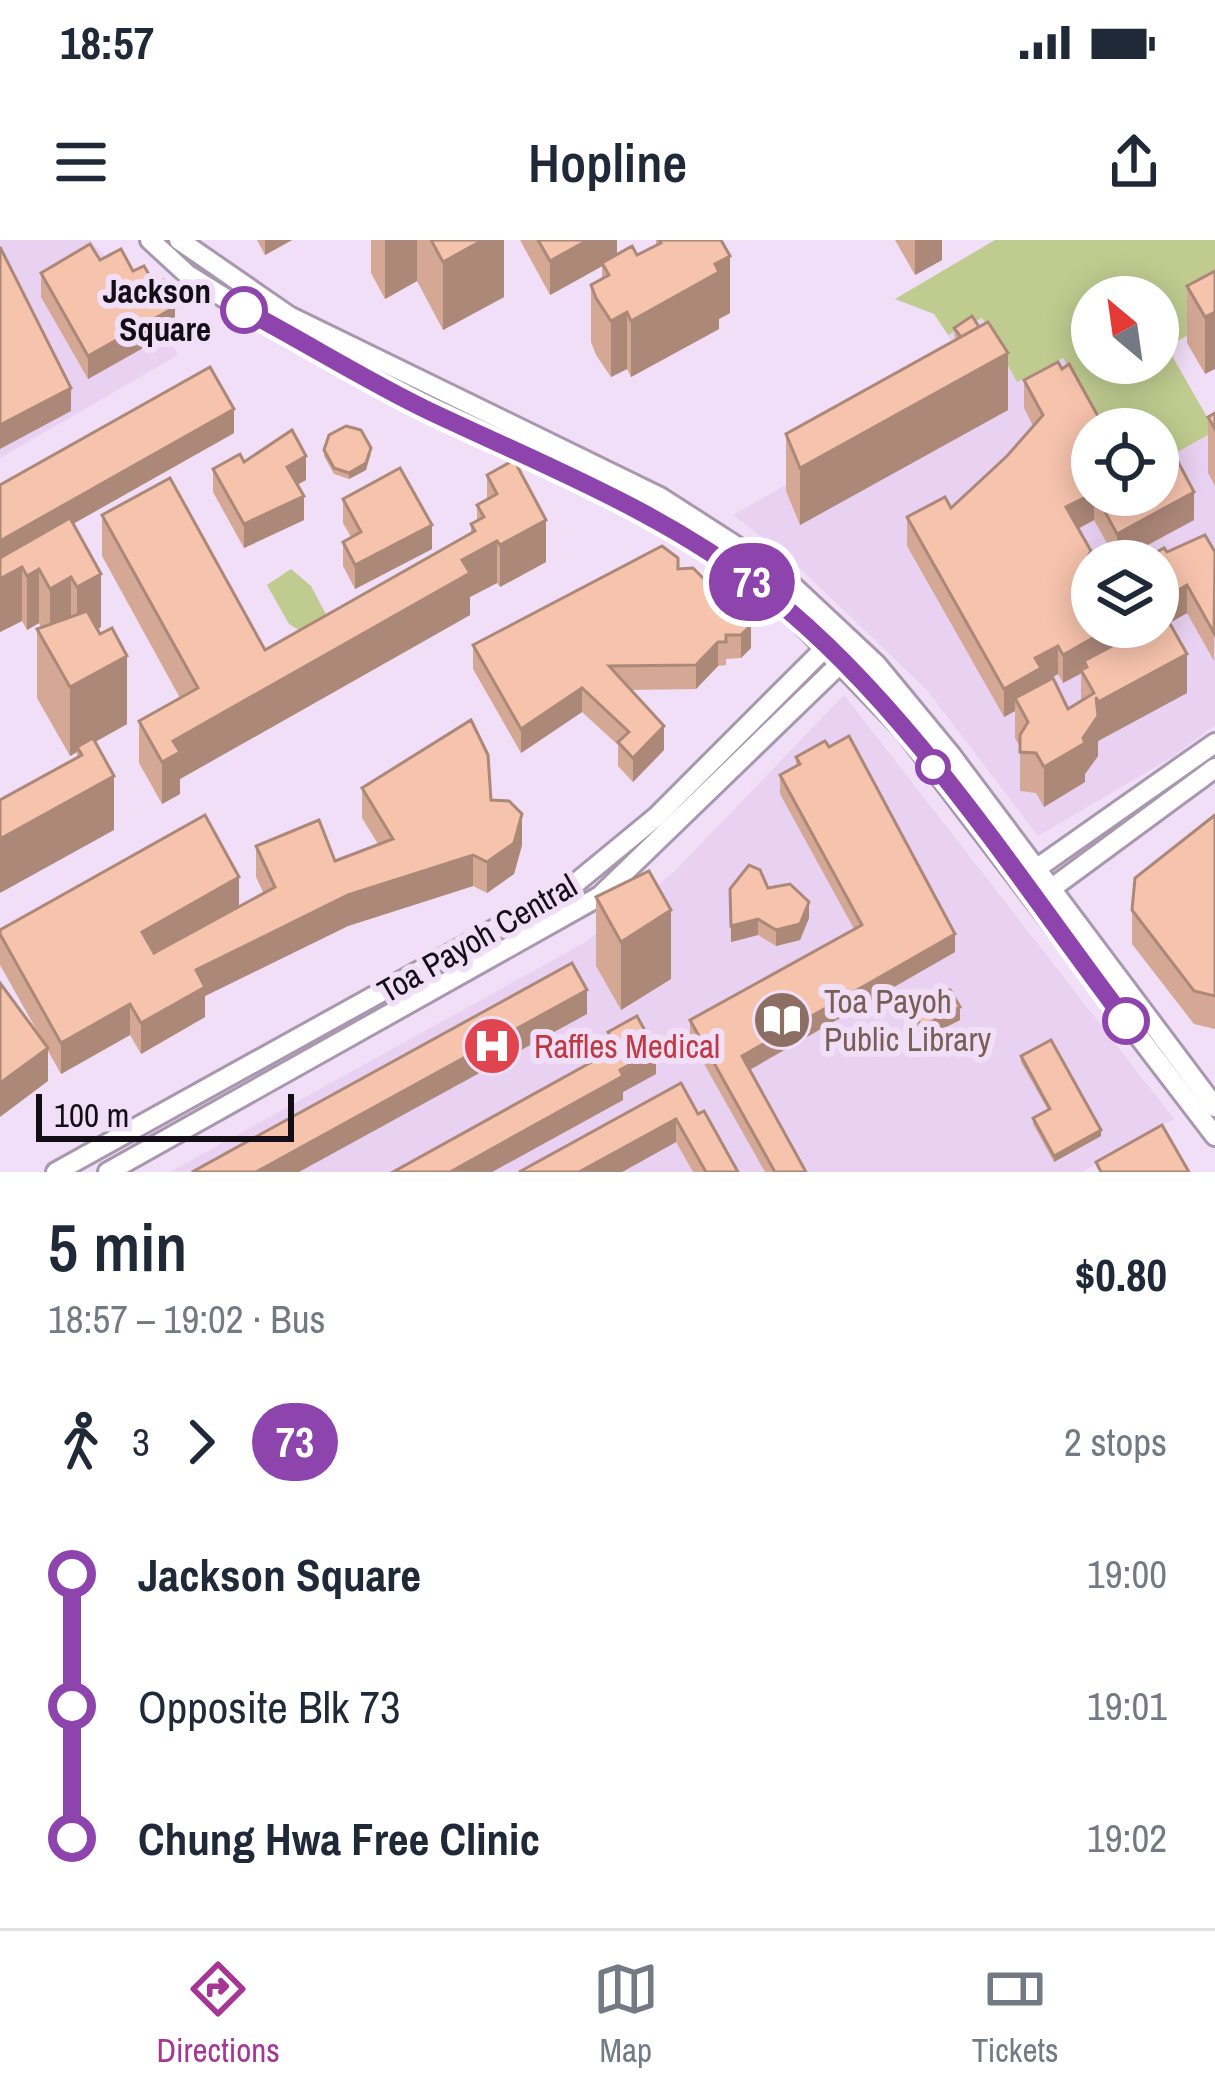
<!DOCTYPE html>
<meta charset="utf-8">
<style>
:root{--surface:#fff;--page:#f6f6f7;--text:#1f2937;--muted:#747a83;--line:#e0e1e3;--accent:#a53694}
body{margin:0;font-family:"Archivo Narrow",sans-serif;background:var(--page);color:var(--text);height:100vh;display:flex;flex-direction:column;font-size:45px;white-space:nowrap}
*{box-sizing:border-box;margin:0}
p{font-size:39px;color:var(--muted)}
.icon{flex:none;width:66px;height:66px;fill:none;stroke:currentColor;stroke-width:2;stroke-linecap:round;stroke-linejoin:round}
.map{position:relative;height:932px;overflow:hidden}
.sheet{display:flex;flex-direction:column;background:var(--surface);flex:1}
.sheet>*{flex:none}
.badge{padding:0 24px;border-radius:39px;font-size:42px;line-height:78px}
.needle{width:78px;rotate:331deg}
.fabs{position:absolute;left:1071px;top:36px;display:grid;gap:24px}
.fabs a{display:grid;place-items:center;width:108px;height:108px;border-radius:50%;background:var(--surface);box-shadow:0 6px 30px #0003;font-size:60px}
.scale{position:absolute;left:36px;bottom:30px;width:258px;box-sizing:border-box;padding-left:12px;border:6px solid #130d15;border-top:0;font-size:33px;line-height:42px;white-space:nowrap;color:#130d15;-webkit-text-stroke:9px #f1def7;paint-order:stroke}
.map>.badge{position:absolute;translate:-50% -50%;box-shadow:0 0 0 6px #fff}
.legs{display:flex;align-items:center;gap:18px;height:132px;padding:0 48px;font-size:39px}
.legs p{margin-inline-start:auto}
.head{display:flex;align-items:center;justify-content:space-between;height:204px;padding:0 48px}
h1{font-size:66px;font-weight:600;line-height:90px}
ul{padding:0 48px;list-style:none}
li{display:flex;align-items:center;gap:42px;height:132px;font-size:45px}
li i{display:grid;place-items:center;width:18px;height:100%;margin:0 15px;background:currentColor}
li i::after{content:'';width:30px;height:30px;margin:-15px;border:9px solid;border-radius:50%;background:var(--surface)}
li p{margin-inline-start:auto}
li:first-child i{background:linear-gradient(#0000 50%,currentColor 0)}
li:last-child i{background:linear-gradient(currentColor 50%,#0000 0)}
.status{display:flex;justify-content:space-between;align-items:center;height:84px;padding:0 60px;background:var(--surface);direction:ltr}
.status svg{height:33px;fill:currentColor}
header{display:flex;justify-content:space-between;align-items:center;height:156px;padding:0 48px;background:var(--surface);font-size:54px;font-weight:600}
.tabs{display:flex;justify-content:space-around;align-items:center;height:168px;border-top:3px solid var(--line);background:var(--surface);font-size:33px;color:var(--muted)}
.tabs a{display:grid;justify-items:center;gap:6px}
.tabs .active{color:var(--accent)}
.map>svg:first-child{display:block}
</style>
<div class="status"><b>18:57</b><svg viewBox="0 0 49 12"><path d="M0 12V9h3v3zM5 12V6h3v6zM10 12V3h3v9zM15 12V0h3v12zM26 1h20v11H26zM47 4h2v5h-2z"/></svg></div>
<header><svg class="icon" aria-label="menu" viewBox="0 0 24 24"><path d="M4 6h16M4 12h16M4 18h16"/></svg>Hopline<svg class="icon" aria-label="share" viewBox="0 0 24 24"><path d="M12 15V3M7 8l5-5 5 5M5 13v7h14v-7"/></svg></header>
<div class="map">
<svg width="1215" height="932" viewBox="0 0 1215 932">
<rect width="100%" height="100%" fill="#f1def7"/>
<g fill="#e8d1f1" fill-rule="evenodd">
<polygon points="0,0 90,0 154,71 178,115 0,218"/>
<path d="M981,78L1017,142L1063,118L1104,189H1092V255H1158V223L1215,191V485L1174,516L1038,596L927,450L788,317L733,275L970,141L948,95ZM1092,321H1158V387H1092Z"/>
<polygon points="844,455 1174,879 1082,932 170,932 584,703 674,632"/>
</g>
<g fill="#c0cb90" fill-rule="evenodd">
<path d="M995,0H1215V80L1167,107L1215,191L1158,223V189H1104L1063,118L1017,142L982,78L948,95L934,74L895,59ZM1092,57H1158V123H1092Z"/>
<polygon points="291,329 311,346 327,376 302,392 289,384 267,345"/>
</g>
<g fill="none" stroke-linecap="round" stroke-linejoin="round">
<defs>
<g id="minor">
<polyline points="150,0 188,35 244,70 426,169 649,275 730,324 790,372 904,490 1215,896"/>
<polyline points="179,0 289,76 660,257 781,335 876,424 951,515 1215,867"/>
<polyline points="1033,631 1215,503"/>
<polyline points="1048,651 1215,528"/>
<polyline points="56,932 571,647 656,577 830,403"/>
<polyline points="108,932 600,656 846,418"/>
</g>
</defs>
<use href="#minor" stroke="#a897ae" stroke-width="24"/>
<use href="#minor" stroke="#fff" stroke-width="18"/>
</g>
<g fill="#d4a895" fill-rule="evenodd">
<polygon points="257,0 292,0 265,15"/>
<polygon points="371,0 504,0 504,57 443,90 417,41 385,59 371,33"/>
<polygon points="520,0 617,0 617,14 637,15 656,6 656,0 721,0 730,73 719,79 719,89 631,137 627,129 611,137 596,115 591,102 591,45 602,39 602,26 550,55"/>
<polygon points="895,0 942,0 942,20 915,35"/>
<polygon points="100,20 133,31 175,90 88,139 41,57 41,33"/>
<polygon points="1215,31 1205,134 1187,103 1187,46"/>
<polygon points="954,88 1008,170 800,285 786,251 786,194 955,100"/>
<path d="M1024,140L1092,255H1158L1194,280L1119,321H1117L1094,280L1078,289L1091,334L1092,387L1167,312H1215L1214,421L1187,373L1170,383L1187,453L1098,501V516L1085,534V542L1044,567L1036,553L1020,551V507L1015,498V471L1004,477L907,306V277L951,268L1007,216L1033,186L1024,168ZM1081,433V461L1068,469L1041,444L1058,434L1063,443Z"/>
<polygon points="1215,173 1215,246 1208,233 1208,177"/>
<polygon points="234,193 73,284 101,387 97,390 127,484 95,502 114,590 77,518 77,512 70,516 37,458 37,389 41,388 39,383 27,390 22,381 0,392 0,245"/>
<polygon points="324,210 371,214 366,230 349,239 334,234 324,216"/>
<polygon points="244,222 306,240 297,245 304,280 244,308 213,252 213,229"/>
<polygon points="487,235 546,322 500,347 497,343 470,357 470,375 180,539 180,554 162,564 139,523 139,481 180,458 102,316 102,275 265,410 471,293 471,284 477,280 477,265 487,260"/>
<polygon points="343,259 432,309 355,349 343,326 343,302 351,297 343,283"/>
<polygon points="678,329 715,360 751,408 741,418 726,419 726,425 718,426 696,449 630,450 664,510 633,542 618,526 618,505 582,472 521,513 473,429 473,405"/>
<polygon points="796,517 955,712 750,830 806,932 765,932 690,799 690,780 854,689 780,554 780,535 796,527"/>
<polygon points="362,548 491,560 522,605 514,634 487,653 473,646 348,686 205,756 205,777 141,814 130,795 61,834 48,811 48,841 41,798 0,725 0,690 239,667 264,654 256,637 256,606 335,621 378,604 362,578"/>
<polygon points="1215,575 1215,789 1194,784 1132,704 1132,670"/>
<polygon points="768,648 809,678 800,700 776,706 758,695 731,702 730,649"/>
<polygon points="596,657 671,739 621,770 596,726"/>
<polygon points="912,770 960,780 922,799 912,782"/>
<polygon points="608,792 656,834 623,852 623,860 492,932 393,932 608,813"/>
<polygon points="1021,816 1101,896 1054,922 1033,884 1033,878 1048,870 1021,822"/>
<polygon points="681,843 698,874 738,932 693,932 676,902 622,932 519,932"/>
</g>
<g fill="#ac8879">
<polygon points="265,0 292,0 265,15"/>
<polygon points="385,0 417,0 417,41 385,59"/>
<polygon points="483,0 504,0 504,57 443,90 443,22"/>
<polygon points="588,0 617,0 617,18 550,55 550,21"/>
<polygon points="915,0 942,0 942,20 915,35"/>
<polygon points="730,16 730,73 719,79 719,89 631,137 631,81 715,24"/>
<polygon points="175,67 175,90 88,139 88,116"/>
<polygon points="627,72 627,129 611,137 611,81"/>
<polygon points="1215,72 1215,129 1205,134 1205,77"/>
<polygon points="1008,113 1008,170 800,285 800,228"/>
<polygon points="71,148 71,171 0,209 0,185"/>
<polygon points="234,169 234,193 0,325 0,301"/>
<polygon points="371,208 366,230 349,239 349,233"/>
<polygon points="306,216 306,240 287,250 287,227"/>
<polygon points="1194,252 1194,280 1117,321 1117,294"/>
<polygon points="1092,254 1094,255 1094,280 1066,295 1066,267"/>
<polygon points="304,256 304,280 244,308 244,284"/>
<polygon points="546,280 546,322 500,347 500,305"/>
<polygon points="432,285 432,309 355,349 355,325"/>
<polygon points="497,301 497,343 470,357 470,375 180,539 180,554 162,564 162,522 173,501 462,320"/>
<polygon points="1091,311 1091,339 1084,323"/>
<polygon points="22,327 22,381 0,392 0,339"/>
<polygon points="39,329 39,383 27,390 27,336"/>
<polygon points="101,334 101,387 77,401 77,347"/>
<polygon points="71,337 71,391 50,403 50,349"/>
<polygon points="1187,345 1187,373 1087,430 1084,421 1084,432 1063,443 1063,415 1112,387 1158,387 1158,361"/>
<polygon points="751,385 751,408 741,418 741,395"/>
<polygon points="718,402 718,426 696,449 696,425"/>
<polygon points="1058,406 1058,434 1015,458 1015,471 1004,477 1004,449 1035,418"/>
<polygon points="1187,414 1187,453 1098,501 1098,462"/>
<polygon points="127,416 127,484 79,511 77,507 77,512 70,516 70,447"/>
<polygon points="582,448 582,472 521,513 521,489"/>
<polygon points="1098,476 1098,516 1085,534 1085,542 1044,567 1044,527 1083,498"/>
<polygon points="664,486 664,510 633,542 633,518"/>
<polygon points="114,536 114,590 0,653 0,599"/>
<polygon points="522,574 522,605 514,634 487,653 487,622"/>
<polygon points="473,615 473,646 348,686 205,756 205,777 141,814 141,783 196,730 348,655"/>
<polygon points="239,637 239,668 142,722 142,692"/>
<polygon points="809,662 809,678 800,700 776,706 776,690"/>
<polygon points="671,670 671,739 621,770 621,702"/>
<polygon points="758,679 758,695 731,702 731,686"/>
<polygon points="955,694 955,712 742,834 742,816"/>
<polygon points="587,750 587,774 299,932 256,932"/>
<polygon points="130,764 130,795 61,834 61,803"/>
<polygon points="960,767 960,780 922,799 922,787"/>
<polygon points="48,808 48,841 0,877 0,843"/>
<polygon points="656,811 656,834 623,852 623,860 492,932 450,932"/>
<polygon points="676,879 676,902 622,932 579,932"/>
<polygon points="1101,890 1101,896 1054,922 1054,916"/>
</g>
<g fill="#f6c3ad" stroke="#ac8879" stroke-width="3">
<polygon points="431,0 483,0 443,22"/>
<polygon points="538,0 588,0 550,21"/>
<polygon points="659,0 721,0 730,16 715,24 719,32 631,81 627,72 611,81 596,58 591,45 609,35 602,23 632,6 637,15 661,3"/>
<polygon points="90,4 100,20 121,9 133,31 144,26 154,43 163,40 175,67 88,116 41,33"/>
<polygon points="0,7 71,148 0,185"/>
<polygon points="1215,31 1215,72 1205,77 1187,46"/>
<polygon points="972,76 979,87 961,97 954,88"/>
<polygon points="988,82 1008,113 800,228 786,194"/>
<polygon points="1058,122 1062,129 1069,124 1105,189 1092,189 1092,254 1066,267 1091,311 1084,323 1092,336 1092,387 1112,387 1063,415 1058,406 1035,418 1041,428 1004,449 907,277 945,257 951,268 1007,216 1043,175 1024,140"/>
<polygon points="210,127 234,169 0,301 0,245"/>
<polygon points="1215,173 1215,189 1208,177"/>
<polygon points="346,186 361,190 371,208 366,223 349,233 334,228 324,210 329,195"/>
<polygon points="292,190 306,216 287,227 304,256 244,284 213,229 240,214 244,222"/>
<polygon points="1165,216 1168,222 1176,218 1194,252 1117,294 1096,255 1158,255 1158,220"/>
<polygon points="514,220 546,280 500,305 497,301 462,320 470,333 173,501 180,512 162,522 139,481 198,448 102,275 170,238 265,410 475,291 471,284 484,277 477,265 497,254 487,235"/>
<polygon points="400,228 432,285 355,325 343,302 361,292 343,259"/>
<polygon points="70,278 101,334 77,347 71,337 50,349 39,329 27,336 22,327 0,339 0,318"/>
<polygon points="1205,295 1215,312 1214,393 1187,345 1158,361 1158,321 1141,321 1164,308 1167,312"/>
<polygon points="662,306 678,318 678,329 693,328 715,350 715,360 739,359 751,370 751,385 741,395 726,395 726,402 718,402 696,425 609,426 664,486 633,518 618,502 629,492 582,448 521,489 473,405"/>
<polygon points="87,371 100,394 112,388 127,416 70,447 37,389"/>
<polygon points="1158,381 1162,386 1169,382 1187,414 1098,462 1096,457 1098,476 1083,498 1085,503 1044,527 1036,513 1020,512 1020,495 1028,482 1015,458 1053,438 1068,469 1094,453 1081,430 1087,427 1084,421 1148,387 1158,387"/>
<polygon points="471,480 488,515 491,560 509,561 522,574 514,603 487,622 473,615 348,655 196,730 205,747 141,783 130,764 61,803 0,694 0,690 205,575 239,637 142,692 154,713 275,647 256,606 319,580 335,621 393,599 362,548"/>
<polygon points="849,496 955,694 742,816 806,932 775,932 690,780 862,685 780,535 800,524 796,517 825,501 829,507"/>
<polygon points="93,498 114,536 0,599 0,560 82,515 77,507"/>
<polygon points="1215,575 1215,756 1194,751 1132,670 1135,638"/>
<polygon points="749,625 760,630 768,648 790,644 809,662 800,684 776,690 758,679 731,686 730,649"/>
<polygon points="649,631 671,670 621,702 596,657"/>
<polygon points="572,723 587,750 256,932 192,932"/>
<polygon points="0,743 48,808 0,843"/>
<polygon points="950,750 960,767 922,787 912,770"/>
<polygon points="637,776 656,811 620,830 623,836 450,932 393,932 617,808 608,792"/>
<polygon points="1051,800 1101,890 1054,916 1033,878 1050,869 1021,816"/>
<polygon points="681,843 698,874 704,871 738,932 706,932 676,879 579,932 519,932"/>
<polygon points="1162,885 1189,932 1101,932 1096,922"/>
</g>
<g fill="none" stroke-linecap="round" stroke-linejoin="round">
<defs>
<path id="line-1" d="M244,70C305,102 365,140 427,170C545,226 667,273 771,356C910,467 1018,639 1126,781"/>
</defs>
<use href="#line-1" stroke="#fff" stroke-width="27"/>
<use href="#line-1" stroke="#8e44ad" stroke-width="18"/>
</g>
<defs>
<symbol id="library-disc" viewBox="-11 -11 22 22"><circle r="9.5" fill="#8d6e63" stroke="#f1def7"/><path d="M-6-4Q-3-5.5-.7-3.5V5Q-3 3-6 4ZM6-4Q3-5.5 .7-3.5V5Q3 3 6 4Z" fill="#fff"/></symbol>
<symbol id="hospital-disc" viewBox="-11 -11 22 22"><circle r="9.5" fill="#e0444e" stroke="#f1def7"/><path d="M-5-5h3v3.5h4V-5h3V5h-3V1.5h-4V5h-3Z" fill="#fff"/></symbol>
</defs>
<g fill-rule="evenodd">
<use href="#library-disc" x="749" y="747" width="66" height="66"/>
<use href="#hospital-disc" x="459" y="773" width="66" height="66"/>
</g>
<g fill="#fff" stroke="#8e44ad" stroke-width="6">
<circle cx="244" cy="70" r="21"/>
<circle cx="933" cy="527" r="15"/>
<circle cx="1126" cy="781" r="21"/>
</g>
<g text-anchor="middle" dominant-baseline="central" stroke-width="12" stroke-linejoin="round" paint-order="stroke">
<g font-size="33" font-weight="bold" fill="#130d15" stroke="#f1def7" text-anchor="end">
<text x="211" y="51">Jackson<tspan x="211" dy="38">Square</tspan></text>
</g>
<g font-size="33" fill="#130d15" stroke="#f1def7">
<text transform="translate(477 698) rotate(-30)">Toa Payoh Central</text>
</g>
<g font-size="33" fill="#785e54" stroke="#f1def7" text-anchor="start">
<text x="824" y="761">Toa Payoh<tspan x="824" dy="38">Public Library</tspan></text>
</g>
<g font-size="33" fill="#be3a42" stroke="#f1def7" text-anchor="start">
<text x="534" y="806">Raffles Medical</text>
</g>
</g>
</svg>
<div class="fabs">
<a><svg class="needle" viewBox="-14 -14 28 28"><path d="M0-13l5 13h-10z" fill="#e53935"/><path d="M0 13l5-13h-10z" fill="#747a83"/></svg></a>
<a><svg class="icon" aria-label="locate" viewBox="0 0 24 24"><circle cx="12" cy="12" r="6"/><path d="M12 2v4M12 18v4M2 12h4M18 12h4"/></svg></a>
<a><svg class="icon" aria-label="layers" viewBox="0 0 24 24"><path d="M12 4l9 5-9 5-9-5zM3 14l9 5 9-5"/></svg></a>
</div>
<div class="scale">100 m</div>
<b class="badge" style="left:752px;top:342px;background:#8e44ad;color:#fff">73</b>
</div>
<section class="sheet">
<div class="head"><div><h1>5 min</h1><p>18:57 – 19:02 · Bus</p></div><b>$0.80</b></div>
<div class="legs"><svg class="icon" aria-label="walk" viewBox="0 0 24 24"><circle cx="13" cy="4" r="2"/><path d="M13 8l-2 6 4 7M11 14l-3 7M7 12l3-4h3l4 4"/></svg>3<svg class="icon" aria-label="forward" viewBox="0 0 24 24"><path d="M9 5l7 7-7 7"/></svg><b class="badge" style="background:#8e44ad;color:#fff">73</b><p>2 stops</p></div>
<ul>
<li><i style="color:#8e44ad"></i><b>Jackson Square</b><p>19:00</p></li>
<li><i style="color:#8e44ad"></i><span>Opposite Blk 73</span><p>19:01</p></li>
<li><i style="color:#8e44ad"></i><b>Chung Hwa Free Clinic</b><p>19:02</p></li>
</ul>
</section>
<nav class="tabs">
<a class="active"><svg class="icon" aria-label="directions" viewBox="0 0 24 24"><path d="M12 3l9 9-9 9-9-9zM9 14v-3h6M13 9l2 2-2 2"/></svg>Directions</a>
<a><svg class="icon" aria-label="map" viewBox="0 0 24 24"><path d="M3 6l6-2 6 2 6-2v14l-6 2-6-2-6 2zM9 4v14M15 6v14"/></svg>Map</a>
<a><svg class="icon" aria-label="tickets" viewBox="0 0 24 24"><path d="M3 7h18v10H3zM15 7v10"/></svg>Tickets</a>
</nav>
